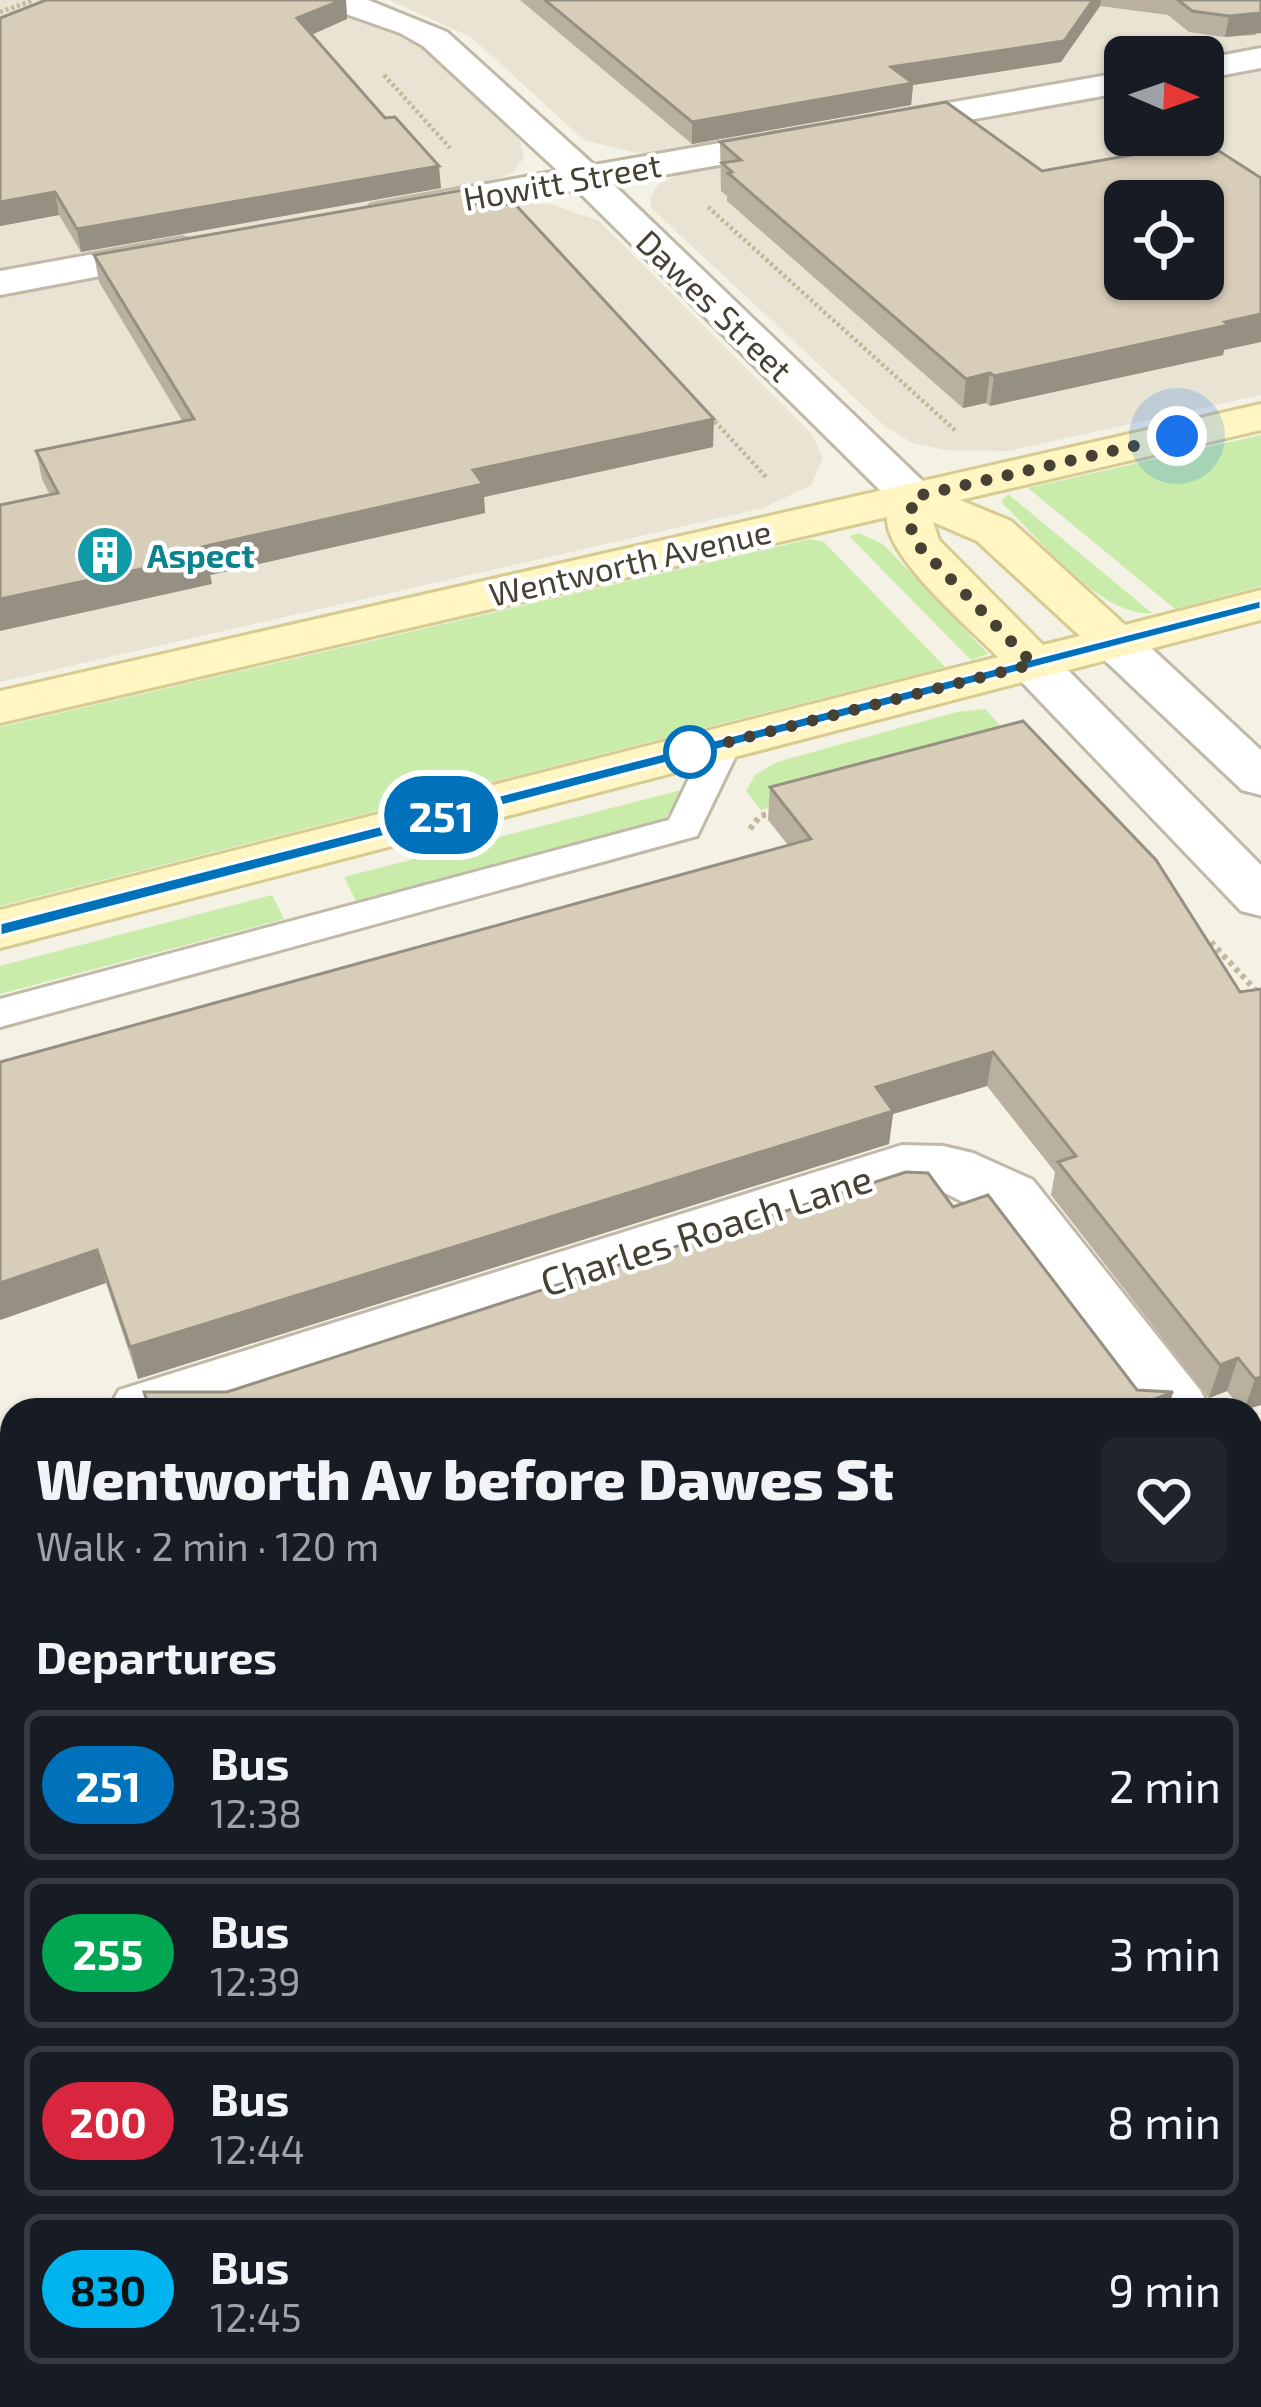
<!DOCTYPE html>
<meta charset="utf-8">
<style>
:root{--surface:#171b24;--page:#20242c;--text:#f1f3f6;--muted:#9ea1a6;--line:#363941}
body{margin:0;font-family:"Exo 2",sans-serif;background:var(--page);color:var(--text);height:100vh;display:flex;flex-direction:column;font-size:45px;white-space:nowrap}
*{box-sizing:border-box;margin:0}
p{font-size:39px;color:var(--muted)}
.icon{flex:none;width:66px;height:66px;fill:none;stroke:currentColor;stroke-width:2;stroke-linecap:round;stroke-linejoin:round}
.map{position:relative;flex:1;overflow:hidden}
.drawer{position:absolute;left:0px;top:1398px;width:1263px;height:1011px;display:flex;flex-direction:column;background:var(--surface);border-radius:36px 36px 0 0;box-shadow:0 3px 9px #0004}
.drawer>*{flex:none}
.badge{padding:0 24px;border-radius:39px;font-size:42px;line-height:78px}
.needle{width:78px;rotate:92deg}
.fabs{position:absolute;left:1104px;top:36px;display:grid;gap:24px}
.fabs a{display:grid;place-items:center;width:120px;height:120px;border-radius:18px;background:var(--surface);box-shadow:0 3px 9px #0004;font-size:60px}
.you{position:absolute;width:60px;height:60px;margin:-30px;border:9px solid #fff;border-radius:50%;background:#1a73e8;box-shadow:0 0 0 18px #1a73e833}
.map>.badge{position:absolute;translate:-50% -50%;box-shadow:0 0 0 6px #fff}
h2{padding:0 36px;font-size:45px;line-height:108px}
.round{display:grid;place-items:center;flex:none;width:126px;height:126px;border-radius:18px;background:var(--page)}
.overview{display:flex;align-items:center;justify-content:space-between;height:204px;padding:0 36px}
h1{font-size:57px;font-weight:800;line-height:90px}
ul{padding:0;list-style:none}
li{display:flex;align-items:center;gap:36px;height:150px;margin:0 24px 18px;padding:0 12px;border:6px solid var(--line);border-radius:18px}
li div{flex:1}
li b{display:block;font-size:45px}
li em{font-style:normal}
li .badge{min-width:132px;font-weight:700;text-align:center}
.map>svg:first-child{display:block}
</style>
<div class="map">
<svg width="1261" height="2407" viewBox="0 0 1261 2407">
<rect width="100%" height="100%" fill="#f4f1e5"/>
<g fill="#e8e3d2" fill-rule="evenodd">
<polygon points="0,0 312,0 376,20 429,50 520,141 524,158 512,173 476,188 0,272"/>
<polygon points="389,0 1261,0 1261,51 1203,61 1203,57 1125,57 1125,75 672,153 637,153 584,140 471,37"/>
<path d="M1261,66V395L1008,451L945,450L913,443L887,428L651,208V196L658,185L692,167L1125,90V135H1203V76ZM1125,201H1203V279H1125Z"/>
<polygon points="499,203 550,204 599,221 811,433 823,458 811,485 763,508 0,682 0,291"/>
<polygon points="0,1436 12,1441 8,1533 12,1942 0,1946"/>
<polygon points="1253,1601 1261,1607 1261,2407 1229,2407 1224,2397 1251,2397"/>
<polygon points="350,2397 1014,2397 1019,2407 353,2407"/>
</g>
<g fill="#c9ecaa">
<polygon points="1261,435 1261,586 1175,609 1028,488"/>
<path d="M1008,494L1152,613C1100,617 1038,537 1001,502Z"/>
<polygon points="859,533 883,544 988,654 971,660 849,536"/>
<polygon points="810,539 824,542 945,667 0,906 0,727"/>
<polygon points="985,709 1006,732 1001,742 761,810 746,791 755,775 777,762 957,712"/>
<polygon points="689,788 665,818 356,901 344,877"/>
<polygon points="272,895 284,919 0,994 0,966"/>
</g>
<g fill="none" stroke-linecap="round" stroke-linejoin="round">
<defs>
<polygon id="lane" points="724,732 737,735 742,743 697,836 0,1027 0,999 669,820 706,743 711,735"/>
<g id="street">
<polygon points="321,0 368,0 447,32 594,165 1125,72 1125,92 613,184 929,487 936,497 929,507 913,511 897,507 577,190 384,224 371,221 365,213 371,205 558,171 423,46 400,33 326,7"/>
<polygon points="1261,48 1261,68 1203,79 1203,59"/>
<polygon points="182,238 196,242 201,250 196,258 0,295 0,271"/>
<polygon points="1115,627 1133,631 1261,750 1261,795 1242,790 1097,653 1090,642 1097,631"/>
<polygon points="1033,649 1051,653 1261,865 1261,916 1241,911 1015,675 1008,664 1015,653"/>
<polygon points="902,1145 943,1146 973,1153 1033,1180 1200,1390 1211,1410 1134,1410 987,1214 943,1192 902,1191 231,1410 108,1410 119,1390"/>
<polygon points="1251,1481 1261,1484 1261,1556 1251,1553"/>
<polygon points="12,1976 12,2064 0,2068 0,1980"/>
<polygon points="247,2397 347,2397 350,2407 250,2407"/>
<polygon points="1082,2397 1183,2397 1187,2407 1086,2407"/>
</g>
<path id="secondary" d="M1261,404V430L960,500L1011,521L1125,625L1261,590V620L0,948V910L998,657C970,628 884,556 887,517L0,723V691ZM933,522L977,541L1080,636L1043,645L939,540Z"/>
</defs>
<use href="#lane" stroke="#c0b9a7" stroke-width="6"/>
<use href="#street" stroke="#c0b9a7" stroke-width="6"/>
<use href="#secondary" stroke="#d7cb90" stroke-width="6"/>
<g stroke="#c3b797" stroke-width="4.5" stroke-dasharray="3 3" stroke-linecap="butt">
<polyline points="0,12 34,0"/>
<polyline points="384,75 450,148"/>
<polyline points="708,207 955,430"/>
<polyline points="711,417 766,477"/>
</g>
<g stroke="#c3b797" stroke-width="6" stroke-dasharray="4.5 4.5" stroke-linecap="butt">
<polyline points="750,829 760,816 776,812"/>
<polyline points="1211,942 1261,996"/>
</g>
<polyline stroke="#c3b797" stroke-width="8" stroke-dasharray="6 6" stroke-linecap="butt" points="1251,1616 1261,1611"/>
<g stroke="#c3b797" stroke-width="10" stroke-dasharray="8 8" stroke-linecap="butt">
<polyline points="0,1929 12,1924"/>
<polyline points="0,2126 12,2121"/>
<polyline points="1251,2342 1261,2360"/>
<polyline points="941,2397 945,2407"/>
</g>
<use href="#lane" fill="#fff" fill-rule="evenodd"/>
<use href="#street" fill="#fff" fill-rule="evenodd"/>
<use href="#secondary" fill="#fff6c4" fill-rule="evenodd"/>
</g>
<g fill="#b9b09f">
<polygon points="46,0 346,0 347,19 311,34 441,188 81,252 59,215 0,226"/>
<polygon points="520,0 1261,0 1256,35 1225,37 1189,32 1168,15 1100,6 1061,62 913,85 911,105 692,144"/>
<polygon points="720,142 1224,350 1223,355 990,406 986,403 963,408 727,201 727,196 721,191"/>
<polygon points="481,209 713,447 484,497 485,513 210,575 212,584 50,495 42,479 36,451 183,422 99,282 94,255"/>
<polygon points="770,787 1156,860 1261,1405 1242,1410 1227,1391 1209,1398 1051,1195 1055,1172 987,1086 893,1114 889,1144 138,1379 106,1283 0,1320 788,845 768,820"/>
</g>
<g fill="#969082">
<polygon points="342,0 346,0 347,19 300,40 297,18"/>
<polygon points="1093,0 1101,0 1100,6 1061,62 913,85 911,105 692,144 692,122 891,67"/>
<polygon points="1261,13 1261,33 1225,37 1229,16"/>
<polygon points="439,166 441,188 81,252 77,229"/>
<polygon points="55,192 59,215 0,226 0,202"/>
<polygon points="1261,314 1261,342 1224,350 1223,355 990,406 994,376"/>
<polygon points="990,373 986,403 963,408 966,379"/>
<polygon points="714,419 713,447 484,497 485,513 210,575 212,584 0,631 0,599 202,547 473,470"/>
<polygon points="993,1052 987,1086 893,1114 889,1144 138,1379 130,1347 876,1087"/>
<polygon points="97,1250 106,1283 0,1320 0,1283"/>
<polygon points="1238,1358 1227,1391 1209,1398 1220,1365"/>
<polygon points="1261,1377 1261,1405 1244,1410 1255,1379"/>
<polygon points="1173,1392 1168,1410 1127,1410"/>
<polygon points="0,1612 12,1657 12,1672 0,1627"/>
<polygon points="12,1798 12,1832 6,1834 12,1860 12,1875 0,1879 0,1803"/>
</g>
<g fill="#d7cdb9" stroke="#969082" stroke-width="3" fill-rule="evenodd">
<polygon points="46,0 342,0 297,18 385,118 395,117 439,166 77,229 55,192 0,202 0,18"/>
<polygon points="545,0 1093,0 1064,41 891,67 913,83 692,122"/>
<polygon points="1178,0 1261,0 1261,13 1229,16 1192,11"/>
<path d="M946,102L1042,171L1198,143L1212,152L1219,151L1261,178V314L1225,322L1229,325L994,376L990,373L966,379L728,173L732,172L722,163L741,160L720,142ZM1125,201H1203V279H1125Z"/>
<polygon points="463,190 481,209 514,203 714,419 473,470 483,484 202,547 207,555 0,599 0,505 58,493 36,451 194,419 94,255"/>
<polygon points="1023,721 1156,860 1240,992 1261,989 1261,1377 1255,1379 1238,1358 1220,1365 1058,1162 1076,1156 993,1052 876,1087 893,1111 130,1347 97,1250 0,1283 0,1062 811,839 770,787"/>
<polygon points="906,1172 928,1173 953,1207 988,1195 1137,1390 1173,1392 1127,1410 150,1410 144,1392 227,1392"/>
<polygon points="0,1627 12,1672 12,1798 0,1803"/>
<polygon points="12,2185 12,2397 217,2397 220,2407 0,2407 0,2189"/>
</g>
<polygon fill="#0072bc" stroke="#fff" stroke-width="3" points="1261,600 1261,609 0,936 0,923"/>
<g fill="none" stroke-linecap="round" stroke-linejoin="round">
<polyline stroke="#474134" stroke-width="12" stroke-dasharray="0 21.6" points="690,752 678,755 1033,664 917,544 910,525 913,497 1177,436"/>
</g>
<defs>
<symbol id="building-disc" viewBox="-11 -11 22 22"><circle r="9.5" fill="#0f9aa8" stroke="#fff"/><path d="M-4-6H4V6H1V3H-1V6H-4ZM-2.5-4.3h1.7v1.8h-1.7ZM.8-4.3h1.7v1.8H.8ZM-2.5-1h1.7V.8h-1.7ZM.8-1h1.7V.8H.8Z" fill="#fff"/></symbol>
</defs>
<g fill-rule="evenodd">
<use href="#building-disc" x="72" y="522" width="66" height="66"/>
</g>
<circle fill="#fff" stroke="#0072bc" stroke-width="6" cx="690" cy="752" r="24"/>
<g text-anchor="middle" dominant-baseline="central" stroke-width="9" stroke-linejoin="round" paint-order="stroke">
<g font-size="33" fill="#474134" stroke="#fff">
<text transform="translate(562 181) rotate(-10)">Howitt Street</text>
<text transform="translate(715 305) rotate(44)">Dawes Street</text>
<text transform="translate(630 562) rotate(-13)">Wentworth Avenue</text>
</g>
<g font-size="33" font-weight="bold" fill="#0d838f" stroke="#fff" text-anchor="start">
<text x="147" y="555">Aspect</text>
</g>
<g font-size="39" fill="#474134" stroke="#fff">
<text transform="translate(706 1229) rotate(-18)">Charles Roach Lane</text>
</g>
</g>
</svg>
<div class="fabs">
<a><svg class="needle" viewBox="-14 -14 28 28"><path d="M0-13l5 13h-10z" fill="#e53935"/><path d="M0 13l5-13h-10z" fill="#9ea1a6"/></svg></a>
<a><svg class="icon" aria-label="locate" viewBox="0 0 24 24"><circle cx="12" cy="12" r="6"/><path d="M12 2v4M12 18v4M2 12h4M18 12h4"/></svg></a>
</div>
<div class="you" style="left:1177px;top:436px"></div>
<b class="badge" style="left:441px;top:815px;background:#0072bc;color:#fff">251</b>
<section class="drawer">
<div class="overview"><div><h1>Wentworth Av before Dawes St</h1><p>Walk · 2 min · 120 m</p></div><a class="round"><svg class="icon" aria-label="heart" viewBox="0 0 24 24"><path d="M12 20l-8-8c-3-5 5-10 8-4 3-6 11-1 8 4z"/></svg></a></div>
<h2>Departures</h2>
<ul>
<li><span class="badge" style="background:#0072bc;color:#fff">251</span><div><b>Bus</b><p>12:38</p></div><em>2 min</em></li>
<li><span class="badge" style="background:#00a651;color:#fff">255</span><div><b>Bus</b><p>12:39</p></div><em>3 min</em></li>
<li><span class="badge" style="background:#d7263d;color:#fff">200</span><div><b>Bus</b><p>12:44</p></div><em>8 min</em></li>
<li><span class="badge" style="background:#00b5ef;color:#111">830</span><div><b>Bus</b><p>12:45</p></div><em>9 min</em></li>
</ul>
</section>
</div>
